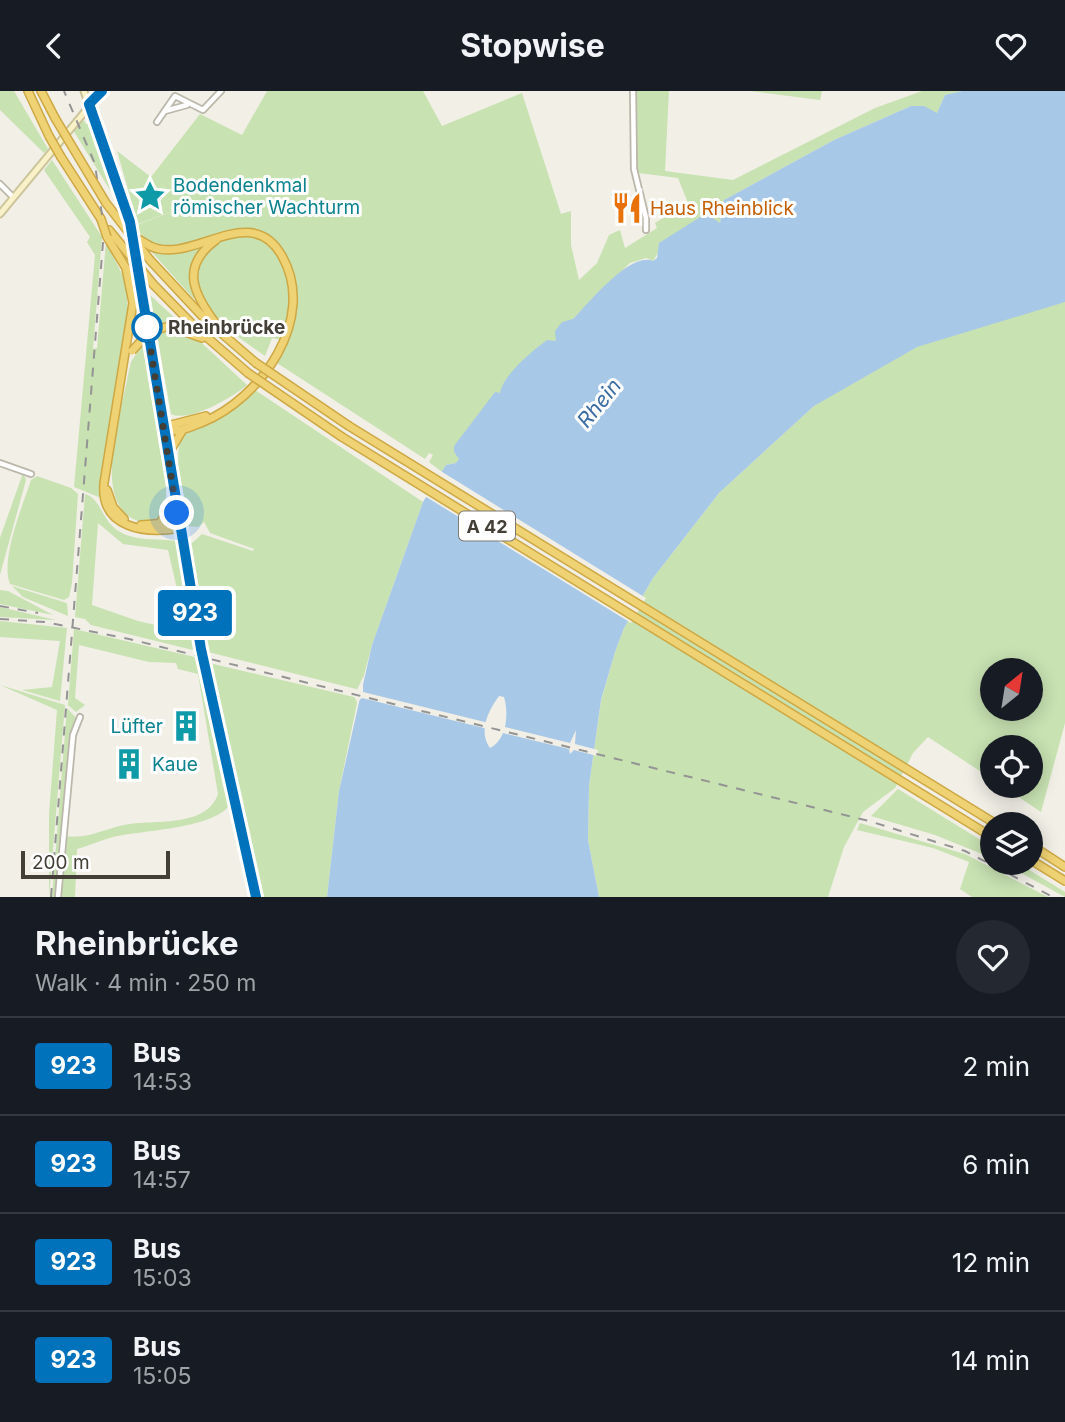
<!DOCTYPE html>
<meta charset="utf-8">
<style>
:root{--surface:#171b24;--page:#242831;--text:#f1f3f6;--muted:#9ea1a6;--line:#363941}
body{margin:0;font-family:Inter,sans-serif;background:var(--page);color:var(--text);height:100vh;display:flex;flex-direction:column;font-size:26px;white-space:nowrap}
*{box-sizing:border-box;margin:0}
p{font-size:23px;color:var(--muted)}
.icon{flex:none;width:38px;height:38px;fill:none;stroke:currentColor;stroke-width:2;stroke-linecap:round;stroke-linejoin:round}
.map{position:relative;height:806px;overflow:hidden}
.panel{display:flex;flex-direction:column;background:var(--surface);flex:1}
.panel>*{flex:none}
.badge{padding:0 14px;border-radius:5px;font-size:24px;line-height:46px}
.needle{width:46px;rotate:30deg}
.fabs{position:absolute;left:980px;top:567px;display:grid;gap:14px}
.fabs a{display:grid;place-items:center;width:63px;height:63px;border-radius:50%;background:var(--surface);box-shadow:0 4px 18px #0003;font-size:35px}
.scale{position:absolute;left:21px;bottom:18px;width:149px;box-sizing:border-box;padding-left:7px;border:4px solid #433f36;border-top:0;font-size:19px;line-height:24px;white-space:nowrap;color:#433f36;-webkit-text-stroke:5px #fff;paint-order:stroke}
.you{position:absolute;width:35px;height:35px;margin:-18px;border:5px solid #fff;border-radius:50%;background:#1a73e8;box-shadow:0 0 0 10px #1a73e833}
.map>.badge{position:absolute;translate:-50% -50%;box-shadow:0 0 0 4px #fff}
.round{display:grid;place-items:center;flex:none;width:74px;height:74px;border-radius:37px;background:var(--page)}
.overview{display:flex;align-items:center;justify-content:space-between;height:119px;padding:0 35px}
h1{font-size:33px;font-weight:700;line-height:52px}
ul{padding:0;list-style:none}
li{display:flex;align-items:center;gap:21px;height:98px;padding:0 35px;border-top:2px solid var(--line)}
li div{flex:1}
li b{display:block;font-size:26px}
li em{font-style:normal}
li .badge{min-width:77px;font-weight:700;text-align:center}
header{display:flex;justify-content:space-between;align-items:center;height:91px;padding:0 35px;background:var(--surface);font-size:32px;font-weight:700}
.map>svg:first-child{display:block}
</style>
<header><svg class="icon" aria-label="back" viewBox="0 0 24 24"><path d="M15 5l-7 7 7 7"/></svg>Stopwise<svg class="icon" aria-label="heart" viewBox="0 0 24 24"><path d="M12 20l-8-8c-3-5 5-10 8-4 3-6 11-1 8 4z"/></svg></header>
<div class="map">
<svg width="1065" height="806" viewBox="0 0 1065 806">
<rect width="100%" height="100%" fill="#f1efe6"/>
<g fill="#c8e2b2" fill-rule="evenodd">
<polygon points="0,0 14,0 48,58 44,62 0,19"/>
<path d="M267,0H423L442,35L522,2L561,123L571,120V154L579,189L597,172L609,144L620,139L625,157L657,137L655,132L688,112L678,87L638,82L636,78V0H669L665,80L733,89L875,17L922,0H962L945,4L937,22L911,15L834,49L724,109L720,132L714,131L659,160L653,170L646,167L630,172L573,228L557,250L500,302L454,361L460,368L456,372L446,374L442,381L429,371L433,364L429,362L425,368L277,272L286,250L272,247L265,265C240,247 216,233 200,206L193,207L150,159L147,150L134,135L200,110L138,133L117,60L151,86L200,23L242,44Z"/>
<polygon points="750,0 822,0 820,9"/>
<polygon points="83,28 86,33 90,32 118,112 73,39"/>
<polygon points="52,69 102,146 93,258 97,257 106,151 126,191 128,221 101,407 74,396 95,164 87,151 90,146 44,79"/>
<path d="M150,204L247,294C233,306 189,332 171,323Z"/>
<path d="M1065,208V632L1041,721L1002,695H1031V656H992V688L928,646L913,662L895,697L863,721L844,756L828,806H599L588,749L589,695L601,610L615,561L624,537L653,487L719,402L815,314L920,253ZM992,579H1031V618H992Z"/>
<path d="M143,252L166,393C166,411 167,428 145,432C87,421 121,324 128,284L131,271Z"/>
<polygon points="255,299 423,411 372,554 360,599 208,561 191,453 202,443 253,460 254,458 210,442 204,431 198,436 189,435 178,374 179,350 185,341 225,323"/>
<polygon points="23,382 26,389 0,484 0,447"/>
<path d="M37,385L71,397L78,403L72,492L69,506L64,509L10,493C0,468 23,414 31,389Z"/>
<path d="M85,403C101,408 102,429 117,439C134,451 156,447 176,450L197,560L91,534L85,528L75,526ZM98,432L123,453L168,459L187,541L138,530L92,514Z"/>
<polygon points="12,495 67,512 68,525 23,506"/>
<polygon points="0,499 8,500 53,524 0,513"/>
<polygon points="0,516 56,529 0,526"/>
<polygon points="0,530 67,537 60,610 22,599 52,596 60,550 0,546"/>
<path d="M74,538L199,567L231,712C216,738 142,739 113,746C101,749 89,755 77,758L75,806H61L65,745C87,749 108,736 130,733C157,729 207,736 218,703L198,583L178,578L176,572L149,571L79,554L75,607L85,614L76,621L68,614Z"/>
<polygon points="209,572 358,607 339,700 327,806 262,806"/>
<polygon points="0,594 65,614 49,806 49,723 57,619"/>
<polygon points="67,617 76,627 71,643 57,806 52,806"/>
<polygon points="898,698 992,756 992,767 935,744 871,725"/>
<polygon points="860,732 965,763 1048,806 972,806 960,798 969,771 933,757 857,739"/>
<polygon points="1003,772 1018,772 1065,801 1065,806"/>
</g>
<path fill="#a8c8e8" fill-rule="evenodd" d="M962,0H1065V211L917,256L814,315L719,402L653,487L624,537L615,561L601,609L589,695L588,749L599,806H327L339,700L372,554L423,411L446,374L456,372L459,368L454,361V355L495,301L500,302C503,284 532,260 547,249L556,250L555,240L562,231L573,228C589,212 630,160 653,170L657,167L659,152L702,125L708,124L720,132L724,109L834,49L911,15H924L937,22L945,4ZM499,605L504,606C509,622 507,649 490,657C478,640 488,620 499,605Z"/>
<g fill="#f1efe6">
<polygon points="439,379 646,507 631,532 423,404"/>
<polygon points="363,586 363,601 489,632 488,638 362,607 357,611 354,605"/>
<polygon points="501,635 570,652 576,639 575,653 598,659 597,665 574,659 570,663 569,658 499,641"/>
</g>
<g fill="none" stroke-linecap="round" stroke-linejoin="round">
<defs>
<g id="minor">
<polyline points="633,0 634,78 646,127 646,139"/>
<polyline points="165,20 187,14"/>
<polyline points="157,31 175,5 203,19 221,0"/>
<polyline points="0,93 13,106"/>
<polyline points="0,372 31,383"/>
<polyline points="58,806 73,644 80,626"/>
</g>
<g id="secondary">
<polyline points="84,0 130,131 201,558 256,806"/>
<polyline points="0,123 102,0"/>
</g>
<g id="motorway">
<polyline points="28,0 49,45"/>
<polyline points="41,0 55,27"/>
<polyline points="61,66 101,128"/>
<polyline points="109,139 127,161"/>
<path d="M107,146L126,177L133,212L104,392C100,438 146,443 180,437"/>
<path d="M216,149C179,176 194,204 217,234"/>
<path d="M150,155C192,175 250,108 282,165C318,228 260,308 203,331C188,337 178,343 162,337"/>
<polyline points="150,169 205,228 256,272"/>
<polyline points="153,193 195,236 248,282"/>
<polyline points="169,235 202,247"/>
<polyline points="349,335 996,733"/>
<polyline points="163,336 206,325"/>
<polyline points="342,346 992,746"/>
<polyline points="167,365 182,340"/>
<polyline points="107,399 113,416 124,428"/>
<polyline points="160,432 175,407"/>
<polyline points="141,434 167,432 180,437"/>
<polyline points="1031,754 1065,776"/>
<polyline points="1031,769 1065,790"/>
</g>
</defs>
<use href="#minor" stroke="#bbb7aa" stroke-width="8"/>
<use href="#secondary" stroke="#ccc49a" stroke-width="9"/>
<use href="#motorway" stroke="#cda844" stroke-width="10"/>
<use href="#minor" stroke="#fff" stroke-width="4.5"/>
<use href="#secondary" stroke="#f9f2c8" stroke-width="5"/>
<use href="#motorway" stroke="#efd273" stroke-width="7"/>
<g stroke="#949494" stroke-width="2" stroke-dasharray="9 9" stroke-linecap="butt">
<polyline points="0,515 38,522"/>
<polyline points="0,528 45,531 129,548 869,730 965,760 1053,806"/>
<polyline points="51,806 104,139 95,73 64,0"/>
</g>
<defs>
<g id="motorway-bridge">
<polyline points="55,27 106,112 150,169"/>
<polyline points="49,45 61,66"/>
<polyline points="101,128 107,146"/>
<polyline points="135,146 150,155"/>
<polyline points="127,161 153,193"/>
<polyline points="132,260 149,241 169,235"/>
<polyline points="256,272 349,335"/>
<polyline points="248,282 342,346"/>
</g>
</defs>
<use href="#motorway-bridge" stroke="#cda844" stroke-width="10" stroke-linecap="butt"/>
<use href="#motorway-bridge" stroke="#efd273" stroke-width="7"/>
</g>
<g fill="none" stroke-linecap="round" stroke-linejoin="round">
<defs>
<polyline id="line" points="102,0 89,13 130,131 201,558 256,806"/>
</defs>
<use href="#line" stroke="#fff" stroke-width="16"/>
<use href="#line" stroke="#0072bc" stroke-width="10"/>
<polyline stroke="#433f36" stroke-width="7" stroke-dasharray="0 12.6" points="147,236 177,422"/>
</g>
<defs>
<symbol id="sight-bare" viewBox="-9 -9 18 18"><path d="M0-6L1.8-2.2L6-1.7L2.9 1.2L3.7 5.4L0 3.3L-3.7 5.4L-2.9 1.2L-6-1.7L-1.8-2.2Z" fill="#0f9aa8" stroke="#fff" stroke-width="2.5" paint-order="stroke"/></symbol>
<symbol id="restaurant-bare" viewBox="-9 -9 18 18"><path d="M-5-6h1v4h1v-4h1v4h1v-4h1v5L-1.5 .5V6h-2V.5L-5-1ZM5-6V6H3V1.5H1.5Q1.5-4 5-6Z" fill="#e8710a" stroke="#fff" stroke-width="2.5" paint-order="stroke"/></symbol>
<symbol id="building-bare" viewBox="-9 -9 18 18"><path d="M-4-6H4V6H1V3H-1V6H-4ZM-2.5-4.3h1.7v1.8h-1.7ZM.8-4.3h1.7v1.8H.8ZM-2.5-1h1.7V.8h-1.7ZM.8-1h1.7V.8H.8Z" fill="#0f9aa8" stroke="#fff" stroke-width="2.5" paint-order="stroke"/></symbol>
</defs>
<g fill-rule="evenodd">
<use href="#sight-bare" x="128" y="83" width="44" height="44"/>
<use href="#restaurant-bare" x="605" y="95" width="44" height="44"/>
<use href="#building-bare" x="164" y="613" width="44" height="44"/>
<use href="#building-bare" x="107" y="651" width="44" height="44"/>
</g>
<circle fill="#fff" stroke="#0072bc" stroke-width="3.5" cx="147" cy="236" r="14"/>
<g text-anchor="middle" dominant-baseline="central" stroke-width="6" stroke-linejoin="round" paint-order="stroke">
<rect fill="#fff" stroke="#7b7972" stroke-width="2" x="459" y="420.5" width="56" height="29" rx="5"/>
<g font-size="18" font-weight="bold" fill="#433f36">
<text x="487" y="435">A 42</text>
</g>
<g font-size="19" fill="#0d838f" stroke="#fff" text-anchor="start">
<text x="173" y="94">Bodendenkmal<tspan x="173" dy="22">römischer Wachturm</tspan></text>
<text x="163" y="635" text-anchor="end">Lüfter</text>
<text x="152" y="673">Kaue</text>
</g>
<g font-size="19" fill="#c56008" stroke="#fff" text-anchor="start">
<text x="650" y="117">Haus Rheinblick</text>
</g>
<g font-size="19" font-weight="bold" fill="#433f36" stroke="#fff" text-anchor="start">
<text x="168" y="236">Rheinbrücke</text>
</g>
<g font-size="21" font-style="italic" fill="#3a6da4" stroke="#fff">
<text transform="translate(599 312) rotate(-51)">Rhein</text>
</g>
</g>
</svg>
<div class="fabs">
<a><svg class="needle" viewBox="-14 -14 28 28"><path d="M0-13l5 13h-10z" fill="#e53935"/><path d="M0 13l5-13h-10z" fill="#9ea1a6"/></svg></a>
<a><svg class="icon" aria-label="locate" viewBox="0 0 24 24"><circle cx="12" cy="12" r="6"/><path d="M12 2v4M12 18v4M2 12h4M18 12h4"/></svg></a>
<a><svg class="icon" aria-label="layers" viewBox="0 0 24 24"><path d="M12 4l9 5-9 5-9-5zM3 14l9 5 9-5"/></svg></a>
</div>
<div class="scale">200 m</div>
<div class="you" style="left:177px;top:422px"></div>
<b class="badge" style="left:195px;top:522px;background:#0072bc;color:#fff">923</b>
</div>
<section class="panel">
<div class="overview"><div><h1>Rheinbrücke</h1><p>Walk · 4 min · 250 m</p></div><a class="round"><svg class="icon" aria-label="heart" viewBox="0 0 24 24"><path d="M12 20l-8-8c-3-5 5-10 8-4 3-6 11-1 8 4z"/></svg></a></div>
<ul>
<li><span class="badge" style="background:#0072bc;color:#fff">923</span><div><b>Bus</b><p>14:53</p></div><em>2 min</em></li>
<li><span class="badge" style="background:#0072bc;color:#fff">923</span><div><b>Bus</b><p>14:57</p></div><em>6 min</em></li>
<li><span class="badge" style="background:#0072bc;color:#fff">923</span><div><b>Bus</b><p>15:03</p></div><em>12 min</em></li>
<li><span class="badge" style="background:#0072bc;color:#fff">923</span><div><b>Bus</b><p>15:05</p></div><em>14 min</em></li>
</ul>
</section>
